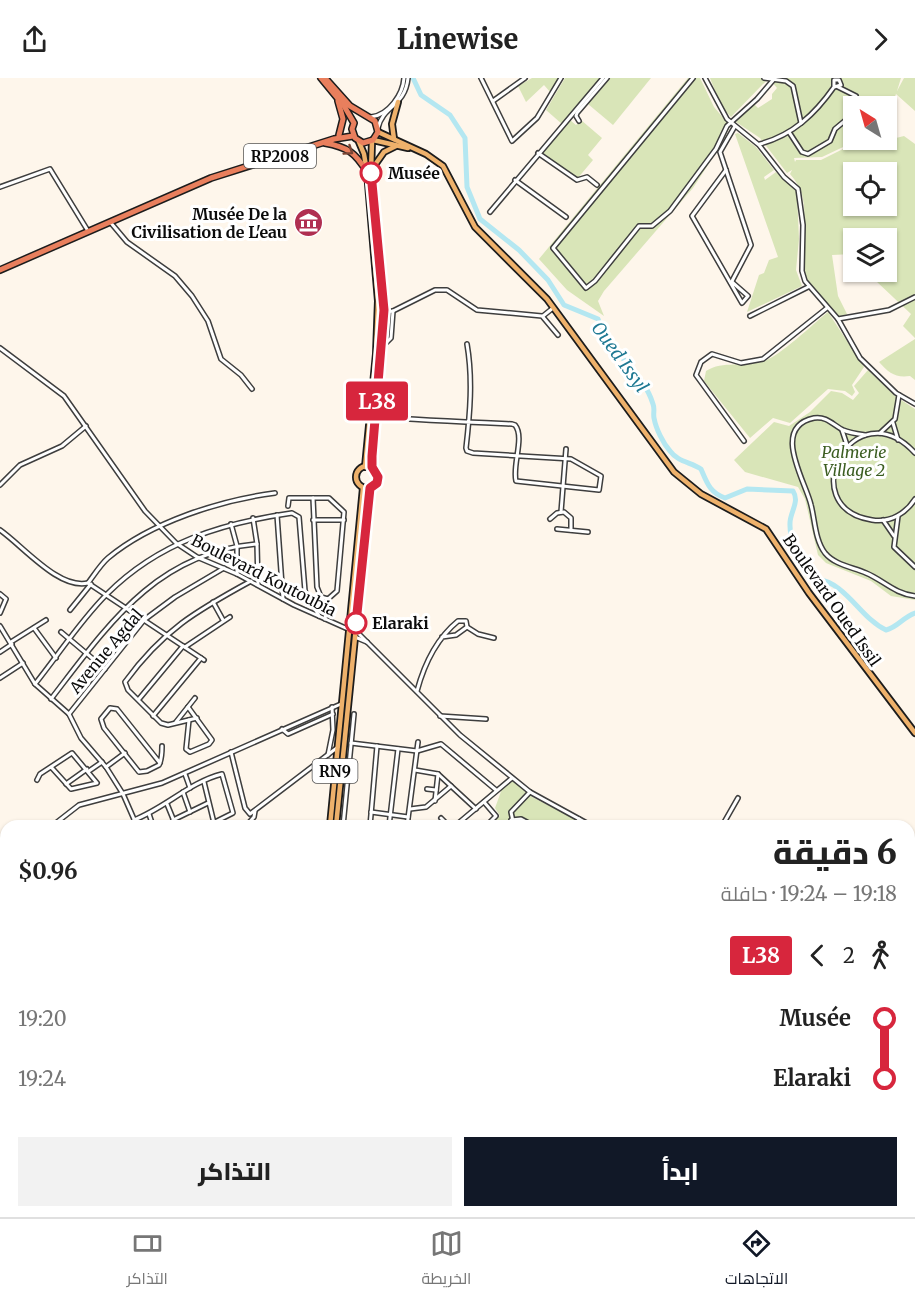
<!DOCTYPE html>
<html lang="ar">
<meta charset="utf-8">
<style>
:root{--surface:#fff;--page:#f2f2f2;--text:#222;--muted:#767676;--line:#e0e0e0;--accent:#111827}
body{margin:0;font-family:Merriweather,Cairo,serif;background:var(--page);color:var(--text);direction:rtl;height:100vh;display:flex;flex-direction:column;font-size:22px;white-space:nowrap}
*{box-sizing:border-box;margin:0}
p{font-size:20px;color:var(--muted)}
.icon{flex:none;width:33px;height:33px;fill:none;stroke:currentColor;stroke-width:2;stroke-linecap:round;stroke-linejoin:round}
.map{position:relative;flex:1;overflow:hidden;direction:ltr}
.panel{position:absolute;left:0px;top:742px;width:915px;height:398px;display:flex;flex-direction:column;background:var(--surface);border-radius:18px 18px 0 0;box-shadow:0 2px 4px #0004;direction:rtl}
.panel>*{flex:none}
.badge{padding:0 12px;border-radius:4px;font-size:21px;line-height:39px}
.needle{width:39px;rotate:323deg}
.controls{position:absolute;left:843px;top:18px;display:grid;gap:12px}
.controls a{display:grid;place-items:center;width:54px;height:54px;border-radius:0px;background:var(--surface);box-shadow:0 2px 4px #0004;font-size:30px}
.map>.badge{position:absolute;translate:-50% -50%;box-shadow:0 0 0 3px #fff}
.legs{display:flex;align-items:center;gap:9px;height:66px;padding:0 18px;font-size:20px}
.legs p{margin-inline-start:auto}
.summary{display:flex;align-items:center;justify-content:space-between;height:102px;padding:0 18px}
h1{font-size:33px;font-weight:800;line-height:45px}
.button{display:flex;gap:12px;margin-top:auto;padding:12px 18px}
.button a{flex:1;height:69px;border-radius:0px;background:var(--accent);color:#fff;font-size:24px;font-weight:800;line-height:69px;text-align:center}
.button a+a{background:var(--page);color:var(--text)}
ul{padding:0 18px;list-style:none}
li{display:flex;align-items:center;gap:21px;height:60px;font-size:22px}
li i{display:grid;place-items:center;width:9px;height:100%;margin:0 8px;background:currentColor}
li i::after{content:'';width:15px;height:15px;margin:-8px;border:4px solid;border-radius:50%;background:var(--surface)}
li p{margin-inline-start:auto}
li:first-child i{background:linear-gradient(#0000 50%,currentColor 0)}
li:last-child i{background:linear-gradient(currentColor 50%,#0000 0)}
header{display:flex;justify-content:space-between;align-items:center;height:78px;padding:0 18px;background:var(--surface);font-size:27px;font-weight:800}
.tabs{display:flex;justify-content:space-around;align-items:center;height:84px;border-top:2px solid var(--line);background:var(--surface);font-size:16px;color:var(--muted)}
.tabs a{display:grid;justify-items:center;gap:3px}
.tabs .current{color:var(--accent)}
.map>svg:first-child{display:block}
</style>
<header><svg class="icon" aria-label="forward" viewBox="0 0 24 24"><path d="M9 5l7 7-7 7"/></svg>Linewise<svg class="icon" aria-label="share" viewBox="0 0 24 24"><path d="M12 15V3M7 8l5-5 5 5M5 13v7h14v-7"/></svg></header>
<div class="map">
<svg width="915" height="1139" viewBox="0 0 915 1139">
<rect width="100%" height="100%" fill="#fef6eb"/>
<g fill="#d9e5b8" fill-rule="evenodd">
<polygon points="532,0 560,0 551,15 544,7 526,24 518,8"/>
<polygon points="565,0 602,0 562,46 546,32"/>
<polygon points="610,0 651,0 613,47 588,26"/>
<polygon points="688,0 700,0 714,29 730,48 723,64 693,110 604,213 598,223 604,238 567,212 539,181"/>
<polygon points="710,0 760,0 768,1 731,39 721,28"/>
<path d="M776,0H901L897,13L904,0H915V33L896,16L887,37L886,28H854V62H858L822,79L794,80L795,84L796,82H821L861,62H886L887,46L889,43L892,61L904,58L915,66V260L903,248L911,236L876,203L871,194H886V160H854L853,176L832,177L838,218L847,236L839,239C825,224 808,211 803,190C796,160 817,125 790,96L792,92L787,95L760,60L736,44L754,26L758,30L772,21V16L777,10L772,4ZM854,94H886V128H854Z"/>
<polygon points="570,42 576,47 581,42 602,60 588,77 593,82 577,101 543,75"/>
<polygon points="738,55 756,69 774,92 764,99 765,102 776,94 794,109 797,116 799,161 796,192 802,208 747,234 759,197 764,195 769,182 778,179 735,56"/>
<path d="M828,234L864,289L852,307L855,314L852,318L845,313L828,311L790,345L773,340L750,360L704,303L706,293C723,282 744,290 764,283C780,278 813,246 828,234Z"/>
<path d="M915,261V302L910,298C895,300 889,295 879,284Z"/>
<polygon points="868,292 895,318 915,331 915,522 891,518 871,503 826,485 818,477 805,421 798,409 745,394 734,382 774,344 789,348 810,334 831,313 842,315 853,322 859,315 854,308"/>
<polygon points="514,703 532,719 589,748 496,748 495,742 500,738 495,730 503,708"/>
</g>
<g fill="none" stroke-linecap="round" stroke-linejoin="round">
<path stroke="#b4e7f1" stroke-width="5" d="M413,0L421,17L450,37L465,60L467,109L480,141L519,172L548,202L564,227L598,241C609,275 643,293 653,326C655,331 653,335 654,340C656,351 663,365 670,373C678,384 690,384 701,391C707,405 710,415 725,420L747,411L793,413C800,424 790,434 790,445C789,468 804,484 816,501C846,504 860,540 886,552C898,549 903,539 915,535"/>
<defs>
<g id="minor">
<polyline points="481,0 512,63 537,40 561,0"/>
<polyline points="693,0 553,170 586,210 595,203 639,148 652,148 670,133 716,71 727,48 757,21 775,0"/>
<polyline points="705,0 727,41 759,67 784,99 798,111 803,147 802,193 805,203 838,241 860,280 896,315 915,326"/>
<polyline points="764,0 786,3 793,8 801,45"/>
<polyline points="838,9 856,18"/>
<polyline points="493,23 525,0"/>
<path d="M371,39C389,37 403,16 404,0"/>
<polyline points="579,43 576,38 577,35 607,0"/>
<path d="M378,50C383,27 405,29 408,0"/>
<polyline points="789,54 802,74 808,76 830,63 835,51 847,41"/>
<path d="M760,66C793,57 815,36 834,9V2H839L841,7L834,9"/>
<polyline points="538,75 577,102 587,99 597,107"/>
<polyline points="726,92 692,138 742,225 748,218 732,204"/>
<polyline points="515,102 566,139"/>
<polyline points="0,109 50,91 88,153"/>
<polyline points="490,134 603,0"/>
<polyline points="111,145 127,164 175,198 192,218 208,243 221,281 241,297 252,311"/>
<polyline points="731,205 751,167 720,74 735,48"/>
<polyline points="384,234 393,233 435,212 447,212 477,232 542,238 558,257"/>
<polyline points="543,238 553,230"/>
<polyline points="750,238 808,209"/>
<polyline points="838,241 889,232 915,219"/>
<polyline points="382,269 391,260 393,233"/>
<polyline points="0,270 64,318 145,433 176,465 197,479 237,496 294,527 350,552"/>
<path d="M376,339C421,342 467,344 512,346L515,347C525,359 512,387 516,403L599,412L601,398L571,381L473,375L467,373L466,370C470,335 473,301 467,266"/>
<polyline points="893,345 898,362"/>
<polyline points="842,352 847,367"/>
<polyline points="880,355 895,341 899,317"/>
<path d="M865,357C858,356 850,355 843,352C833,347 827,338 814,340C770,349 806,404 811,427C815,442 815,462 825,475C835,487 852,489 866,495C883,502 895,516 915,518"/>
<polyline points="744,363 696,297 701,284 712,276 741,285 763,281 827,230"/>
<path d="M915,375C854,309 791,429 872,442C891,445 906,435 915,421"/>
<polyline points="0,407 20,387 62,368 86,348"/>
<polyline points="313,420 317,509 321,519 328,521"/>
<polyline points="288,428 289,420 329,420 344,434 337,513 328,521 325,541"/>
<polyline points="561,434 566,371"/>
<polyline points="277,437 283,521"/>
<polyline points="898,438 894,469 915,489"/>
<polyline points="253,440 257,466 258,507"/>
<polyline points="550,441 557,435 564,434 571,440 571,452"/>
<polyline points="313,442 344,442"/>
<polyline points="883,442 894,458"/>
<polyline points="231,446 237,468 237,496"/>
<polyline points="557,451 588,454"/>
<path d="M0,452C23,468 59,512 88,505C94,497 101,486 108,480C151,444 221,422 275,415"/>
<polyline points="88,505 204,582"/>
<polyline points="0,516 6,521 0,535"/>
<polyline points="213,524 223,542"/>
<polyline points="70,532 91,506"/>
<polyline points="0,548 35,606 69,636 81,660 106,689 123,716 137,748"/>
<polyline points="467,549 478,556 494,560"/>
<polyline points="34,550 56,580"/>
<polyline points="356,553 460,657 530,714 592,748"/>
<polyline points="61,554 105,591"/>
<polyline points="355,559 367,564"/>
<polyline points="11,564 46,542"/>
<polyline points="185,569 230,539"/>
<polyline points="0,574 12,566"/>
<polyline points="0,600 23,585"/>
<path d="M35,606C59,576 80,543 107,516C159,464 222,445 292,435L299,439L305,513L319,538"/>
<path d="M417,613C424,587 436,561 458,543H466L467,549L456,557L442,559"/>
<path d="M51,621C108,547 156,475 257,466"/>
<polyline points="139,621 183,568"/>
<polyline points="188,629 212,662 209,666 190,674 186,671 189,642"/>
<polyline points="69,636 144,542 175,519 224,490"/>
<polyline points="153,638 201,580"/>
<polyline points="440,638 486,641"/>
<path d="M197,640L168,647L161,645L128,612L125,604C163,552 196,533 251,503"/>
<polyline points="176,644 195,620"/>
<polyline points="282,651 288,656 333,636"/>
<polyline points="351,665 417,673 441,666 496,712"/>
<polyline points="231,674 245,730 250,736 338,669"/>
<polyline points="328,677 333,652 332,629"/>
<path d="M160,685L117,631L110,630L101,641L104,650L139,694L147,693L159,687C162,681 162,674 162,668"/>
<polyline points="106,689 125,675"/>
<polyline points="415,692 438,696 476,731"/>
<polyline points="89,693 102,684"/>
<polyline points="185,696 190,710"/>
<polyline points="37,702 40,696 72,675 97,705 71,711 52,690"/>
<polyline points="204,704 214,745"/>
<polyline points="66,706 87,691"/>
<polyline points="427,711 436,712"/>
<polyline points="183,714 190,734"/>
<polyline points="435,723 438,696"/>
<polyline points="484,724 496,738 486,748"/>
<polyline points="167,726 176,748"/>
<polyline points="410,731 426,729 451,708"/>
<polyline points="371,734 408,739"/>
<polyline points="149,736 153,748"/>
<polyline points="441,740 449,748"/>
<path d="M134,742C165,730 190,704 222,696L233,735L207,748"/>
<polyline points="173,742 208,725"/>
<polyline points="511,742 521,741 534,748"/>
<polyline points="52,748 79,727 162,705 341,626"/>
<polyline points="246,748 254,739 255,733"/>
<polyline points="343,748 354,636"/>
<polyline points="370,748 377,668"/>
<polyline points="389,748 398,671"/>
<polyline points="407,748 418,664"/>
<polyline points="455,748 512,700"/>
<polyline points="514,748 511,734 530,714"/>
<polyline points="576,748 579,741"/>
<polyline points="722,748 738,720"/>
<polyline points="0,781 6,778"/>
<polyline points="909,800 915,803"/>
<polyline points="0,827 6,824"/>
<polyline points="909,829 915,832"/>
<polyline points="0,852 6,853"/>
<polyline points="909,859 915,863"/>
<polyline points="0,913 6,907"/>
<polyline points="909,915 915,891"/>
<polyline points="909,919 915,923"/>
<polyline points="0,922 6,917"/>
<polyline points="0,950 6,954"/>
<polyline points="0,965 6,965"/>
<polyline points="0,1046 6,1046"/>
<polyline points="0,1094 6,1094"/>
<polyline points="909,1123 915,1125"/>
<polyline points="107,1134 108,1139"/>
<polyline points="139,1134 139,1139"/>
<polyline points="270,1134 271,1135"/>
<polyline points="371,1134 373,1139"/>
<polyline points="401,1134 403,1138"/>
<polyline points="417,1134 419,1139"/>
<polyline points="447,1134 450,1139"/>
<polyline points="623,1134 639,1139"/>
<polyline points="715,1134 722,1139"/>
<polyline points="736,1134 739,1139"/>
<polyline points="753,1134 757,1139"/>
<polyline points="794,1134 798,1139"/>
<polyline points="822,1134 825,1139"/>
<polyline points="853,1134 861,1134"/>
<polyline points="863,1134 867,1139"/>
<polyline points="891,1134 895,1139"/>
<polyline points="336,1138 345,1134"/>
<polyline points="136,1139 136,1134"/>
<polyline points="466,1139 476,1139"/>
<polyline points="484,1139 486,1134"/>
<polyline points="513,1139 515,1134"/>
<polyline points="532,1139 537,1134"/>
<polyline points="583,1139 585,1134"/>
<polyline points="698,1139 706,1134"/>
</g>
<g id="major">
<polyline points="378,54 426,76 443,88 475,149 547,221 674,394 701,416 766,451 809,515 915,655"/>
<polyline points="394,61 392,46 398,24"/>
<polyline points="373,62 408,70"/>
<polyline points="372,63 371,93 384,232 372,389"/>
<polyline points="359,64 364,76 367,94 378,223 376,276 365,389"/>
<polyline points="372,91 384,74 396,68"/>
<circle cx="367" cy="399" r="11"/>
<polyline points="330,748 363,410"/>
<polyline points="336,748 370,410"/>
<polyline points="36,1139 67,1135 92,1139"/>
<polyline points="293,1139 293,1134"/>
<polyline points="299,1139 300,1134"/>
</g>
<g id="highway">
<polyline points="321,0 344,28 354,45 352,51 355,60 363,65 373,62 378,54 375,43 350,28 325,0"/>
<polyline points="338,23 343,41 339,57"/>
<path d="M325,65C347,69 355,74 367,94"/>
<polyline points="0,192 211,100 334,61 353,58"/>
</g>
</defs>
<use href="#minor" stroke="#3e3e3e" stroke-width="6"/>
<use href="#major" stroke="#1c1c1c" stroke-width="8"/>
<use href="#highway" stroke="#1c1c1c" stroke-width="8"/>
<use href="#minor" stroke="#fff" stroke-width="3"/>
<use href="#major" stroke="#eeb16b" stroke-width="4.5"/>
<use href="#highway" stroke="#e97f5d" stroke-width="5"/>
</g>
<defs><path id="oneway-chevron" d="M-2-3.5L2.5 0L-2 3.5" fill="none" stroke-width="1.6" stroke-linecap="round" stroke-linejoin="round" transform="scale(1.5)"/></defs>
<use stroke="#7a4534" href="#oneway-chevron" transform="translate(349 73) rotate(34)"/>
<g fill="none" stroke-linecap="round" stroke-linejoin="round">
<defs>
<polyline id="line-1" points="356,545 370,410 377,405 378,399 372,389 372,378 384,232 371,95"/>
</defs>
<use href="#line-1" stroke="#fff" stroke-width="14"/>
<use href="#line-1" stroke="#d7263d" stroke-width="9"/>
</g>
<defs>
<symbol id="museum-disc" viewBox="-11 -11 22 22"><circle r="9.5" fill="#b02f51" stroke="#fff"/><path d="M0-6L6-3V-2H-6V-3ZM-5-1h2V3h-2ZM-1-1h2V3h-2ZM3-1h2V3H3ZM-6 4H6V6H-6Z" fill="#fff"/></symbol>
</defs>
<g fill-rule="evenodd">
<use href="#museum-disc" x="292" y="128" width="33" height="33"/>
</g>
<g fill="#fff" stroke="#d7263d" stroke-width="3">
<circle cx="371" cy="95" r="10"/>
<circle cx="356" cy="545" r="10"/>
</g>
<g text-anchor="middle" dominant-baseline="central" stroke-width="6" stroke-linejoin="round" paint-order="stroke">
<g fill="#fff" stroke="#545454" stroke-width="1.5">
<rect x="244" y="66" width="72" height="24" rx="4.5"/>
<rect x="312.5" y="681" width="45" height="24" rx="4.5"/>
</g>
<g font-size="15" font-weight="bold" fill="#0b0b0b">
<text x="280" y="78">RP2008</text>
<text x="335" y="693">RN9</text>
</g>
<g font-size="16" font-weight="bold" fill="#0b0b0b" stroke="#fff" text-anchor="start">
<text x="388" y="95">Musée</text>
<text x="372" y="545">Elaraki</text>
</g>
<g font-size="16" font-weight="bold" fill="#0b0b0b" stroke="#fff" text-anchor="end">
<text x="287" y="136">Musée De la<tspan x="287" dy="18">Civilisation de L'eau</tspan></text>
</g>
<g font-size="16" font-style="italic" fill="#3b5d21" stroke="#fff">
<text x="854" y="374">Palmerie<tspan x="854" dy="18">Village 2</tspan></text>
</g>
<g font-size="16" fill="#0b0b0b" stroke="#fff">
<text transform="translate(264 497) rotate(27)">Boulevard Koutoubia</text>
<text transform="translate(832 522) rotate(55)">Boulevard Oued Issil</text>
<text transform="translate(106 573) rotate(-50)">Avenue Agdal</text>
</g>
<g font-size="18" font-style="italic" fill="#1f7993" stroke="#fff">
<text transform="translate(620 279) rotate(54)">Oued Issyl</text>
</g>
</g>
</svg>
<div class="controls">
<a><svg class="needle" viewBox="-14 -14 28 28"><path d="M0-13l5 13h-10z" fill="#e53935"/><path d="M0 13l5-13h-10z" fill="#767676"/></svg></a>
<a><svg class="icon" aria-label="locate" viewBox="0 0 24 24"><circle cx="12" cy="12" r="6"/><path d="M12 2v4M12 18v4M2 12h4M18 12h4"/></svg></a>
<a><svg class="icon" aria-label="layers" viewBox="0 0 24 24"><path d="M12 4l9 5-9 5-9-5zM3 14l9 5 9-5"/></svg></a>
</div>
<b class="badge" style="left:377px;top:323px;background:#d7263d;color:#fff">L38</b>
<section class="panel">
<div class="summary"><div><h1>6 دقيقة</h1><p>19:18 – 19:24 · حافلة</p></div><b>$0.96</b></div>
<div class="legs"><svg class="icon" aria-label="walk" viewBox="0 0 24 24"><circle cx="13" cy="4" r="2"/><path d="M13 8l-2 6 4 7M11 14l-3 7M7 12l3-4h3l4 4"/></svg>2<svg class="icon" aria-label="back" viewBox="0 0 24 24"><path d="M15 5l-7 7 7 7"/></svg><b class="badge" style="background:#d7263d;color:#fff">L38</b></div>
<ul>
<li><i style="color:#d7263d"></i><b>Musée</b><p>19:20</p></li>
<li><i style="color:#d7263d"></i><b>Elaraki</b><p>19:24</p></li>
</ul>
<div class="button"><a>ابدأ</a><a>التذاكر</a></div>
</section>
</div>
<nav class="tabs">
<a class="current"><svg class="icon" aria-label="directions" viewBox="0 0 24 24"><path d="M12 3l9 9-9 9-9-9zM9 14v-3h6M13 9l2 2-2 2"/></svg>الاتجاهات</a>
<a><svg class="icon" aria-label="map" viewBox="0 0 24 24"><path d="M3 6l6-2 6 2 6-2v14l-6 2-6-2-6 2zM9 4v14M15 6v14"/></svg>الخريطة</a>
<a><svg class="icon" aria-label="tickets" viewBox="0 0 24 24"><path d="M3 7h18v10H3zM15 7v10"/></svg>التذاكر</a>
</nav>
